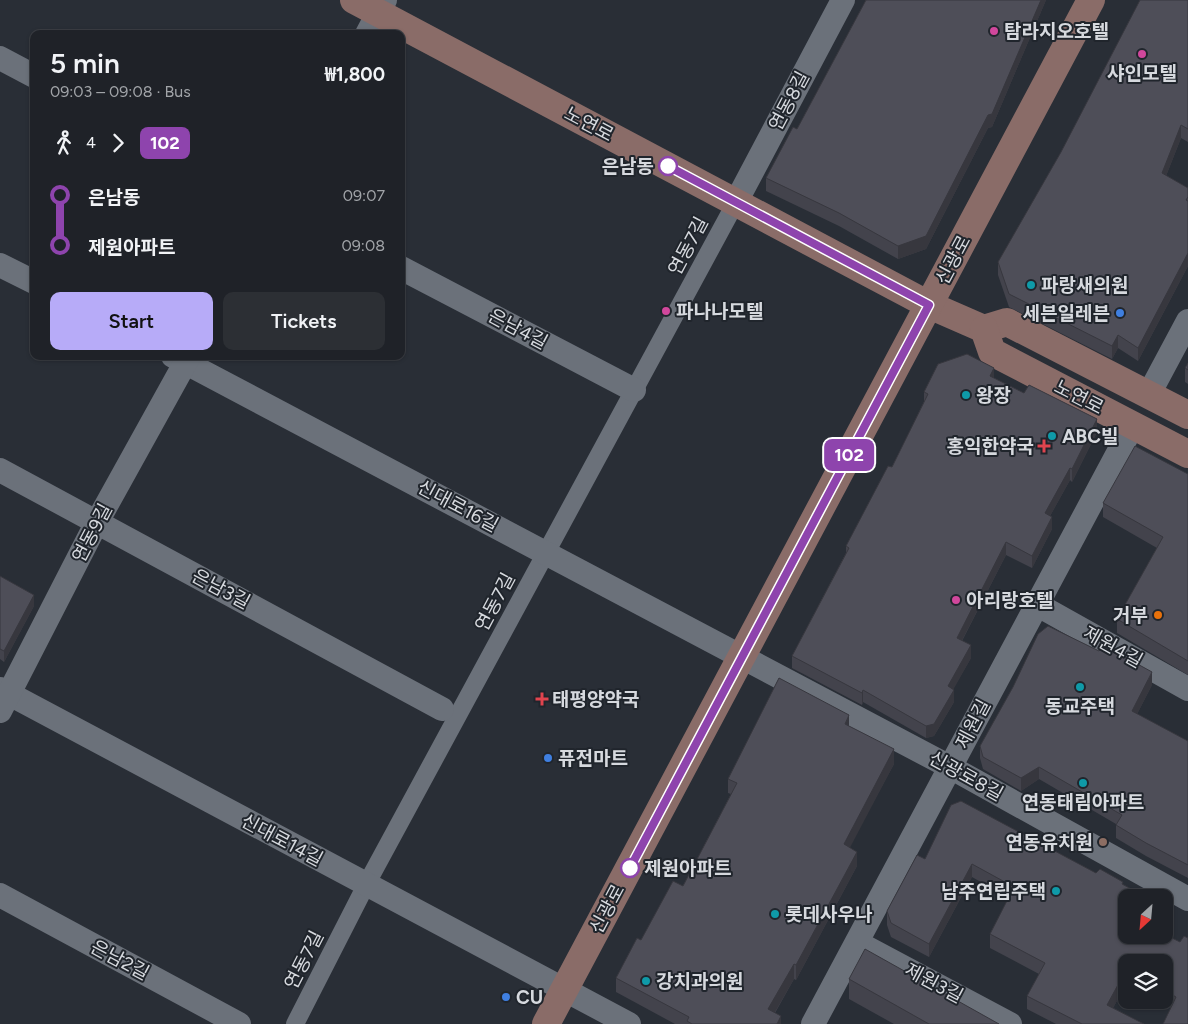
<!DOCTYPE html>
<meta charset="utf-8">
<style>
:root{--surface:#1f2228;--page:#2c2f34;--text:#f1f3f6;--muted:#a1a4a8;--line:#3c3f45;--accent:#b7abf8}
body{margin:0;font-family:Figtree,"Noto Sans KR",sans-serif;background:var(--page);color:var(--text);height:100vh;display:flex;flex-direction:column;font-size:19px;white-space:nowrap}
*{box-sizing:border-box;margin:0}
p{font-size:16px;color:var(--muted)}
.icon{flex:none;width:28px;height:28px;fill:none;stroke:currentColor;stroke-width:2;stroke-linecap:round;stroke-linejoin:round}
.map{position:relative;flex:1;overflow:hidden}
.side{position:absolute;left:30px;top:30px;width:375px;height:330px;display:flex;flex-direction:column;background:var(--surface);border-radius:10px;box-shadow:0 1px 4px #0004,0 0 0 1px var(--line)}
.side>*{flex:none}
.badge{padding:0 10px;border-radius:8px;font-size:18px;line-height:32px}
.needle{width:32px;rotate:206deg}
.tools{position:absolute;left:1118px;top:889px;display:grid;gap:10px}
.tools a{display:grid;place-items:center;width:55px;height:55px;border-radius:10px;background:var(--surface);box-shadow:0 1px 4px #0004,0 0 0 1px var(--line);font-size:25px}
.map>.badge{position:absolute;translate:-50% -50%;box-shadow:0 0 0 2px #fff}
.legs{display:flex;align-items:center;gap:8px;height:55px;padding:0 20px;font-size:16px}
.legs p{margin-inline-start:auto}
.overview{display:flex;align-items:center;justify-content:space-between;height:85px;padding:0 20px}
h1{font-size:28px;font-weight:600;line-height:38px}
.cta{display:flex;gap:10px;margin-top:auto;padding:10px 20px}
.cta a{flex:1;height:58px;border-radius:10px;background:var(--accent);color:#111;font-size:20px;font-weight:600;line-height:58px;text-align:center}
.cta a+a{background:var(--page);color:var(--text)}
ul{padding:0 20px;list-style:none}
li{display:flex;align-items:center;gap:18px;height:50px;font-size:19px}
li i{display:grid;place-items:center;width:8px;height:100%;margin:0 6px;background:currentColor}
li i::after{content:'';width:12px;height:12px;margin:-6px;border:4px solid;border-radius:50%;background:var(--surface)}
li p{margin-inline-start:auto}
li:first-child i{background:linear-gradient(#0000 50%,currentColor 0)}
li:last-child i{background:linear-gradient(currentColor 50%,#0000 0)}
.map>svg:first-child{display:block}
</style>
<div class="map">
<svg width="1188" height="1024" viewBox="0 0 1188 1024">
<rect width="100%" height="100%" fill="#292e36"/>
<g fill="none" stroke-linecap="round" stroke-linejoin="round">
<polyline stroke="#6b717a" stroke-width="18" points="295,1024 366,885 736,202"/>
<g stroke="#6b717a" stroke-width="24">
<polyline points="367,34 385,0"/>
<polyline points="0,58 34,76"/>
<polyline points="736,202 843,0"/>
<polyline points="0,265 34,282"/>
<polyline points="401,268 634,390"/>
<polyline points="173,356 950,767 1188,899"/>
<polyline points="1149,394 1188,321"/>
<polyline points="0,470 442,709"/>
<polyline points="1038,605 1188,689"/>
<polyline points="0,689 629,1024"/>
<polyline points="0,711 97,522 189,356"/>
<polyline points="0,895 239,1024"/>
<polyline points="858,943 1010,1024"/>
<polyline points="813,1024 1133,425"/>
</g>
<g stroke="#8a6c68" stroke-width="28">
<polyline points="354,0 929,305 984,329 1007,322 1188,415"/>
<polyline points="984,329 992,352 1188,454"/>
<polyline points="546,1024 1091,0"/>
</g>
</g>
<g fill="#43434c">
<polygon points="866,0 1046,0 992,127 988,128 926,249 898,259 839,226 766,191 766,178 797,129"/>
<polygon points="1188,0 1188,142 1181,138 1166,176 1188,188 1188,266 1138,361 1118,348 1112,359 1009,307 998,275 998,262"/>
<polygon points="1188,363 1188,384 1185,382 1185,368"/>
<polygon points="994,378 1097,432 1072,482 1070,480 1050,516 1052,529 1032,568 1006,555 962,641 971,658 953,689 954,702 934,736 926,738 863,702 862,705 792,668 792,656 846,553 846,546 892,467 924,402 924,392"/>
<polygon points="1188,474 1188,675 1117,633 1117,619 1157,548 1103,517 1103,503"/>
<polygon points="0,576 34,606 4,662 0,659"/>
<polygon points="1152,685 1137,714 1188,741 1188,878 1146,856 1116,838 1116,824 1039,779 1021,791 983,769 980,758 980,746"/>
<polygon points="849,726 894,764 849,847 857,866 796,980 794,979 775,1013 781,1024 675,1024 616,992 616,978 641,940 683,886 731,794 728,793 728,779"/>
<polygon points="925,859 1096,873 1123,884 1126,935 1164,935 1188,1024 1171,1008 1156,1000 1164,1000 1164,962 1126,962 1126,984 1113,1008 1144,1024 1056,1024 1027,1009 1027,996 1039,974 990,948 990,934 1009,898 972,877 929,957 891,937 887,925 887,911"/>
<polygon points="849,979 999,1024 894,1024 849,999"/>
</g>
<g fill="#37373e">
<polygon points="1041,0 1046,0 992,127 988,128 926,249 898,259 898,246"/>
<polygon points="1181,125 1181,138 1162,186 1162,173"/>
<polygon points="1188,253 1188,266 1138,361 1138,348"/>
<polygon points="1118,335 1118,348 1112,359 1112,346"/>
<polygon points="994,368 994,381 990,376"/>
<polygon points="1097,419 1097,432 1072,482 1072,469"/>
<polygon points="1070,468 1070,480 1045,525 1045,513"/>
<polygon points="1052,517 1052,529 1032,568 1032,556"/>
<polygon points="1006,542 1006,555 957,650 957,638"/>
<polygon points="34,595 34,606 4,662 4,651"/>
<polygon points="971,645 971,658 948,699 948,686"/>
<polygon points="1152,672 1152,685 1132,724 1132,711"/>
<polygon points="863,690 863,702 862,705 862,693"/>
<polygon points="954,690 954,702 934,736 926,738 926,726"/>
<polygon points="849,715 849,729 845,724"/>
<polygon points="894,749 894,764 844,859 844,844"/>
<polygon points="1039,767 1039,779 1021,791 1021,778"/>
<polygon points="857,852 857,866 796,980 796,965"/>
<polygon points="972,864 972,877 929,957 929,944"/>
<polygon points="794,964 794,979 768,1024 768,1009"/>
<polygon points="1126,970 1126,984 1107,1019 1107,1005"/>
<polygon points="781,1016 781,1024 777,1024"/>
</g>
<g fill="#4e4e58" stroke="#37373e">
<polygon points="866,0 1041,0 992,114 988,115 926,236 898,246 839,213 766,178 793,127 797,129"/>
<polygon points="1140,0 1188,0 1188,129 1181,125 1162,173 1188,188 1188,197 1186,200 1188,201 1188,253 1138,348 1118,335 1112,346 1009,294 998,262 1061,152"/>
<polygon points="967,354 994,368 990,376 1024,393 1029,385 1097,419 1072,469 1070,468 1045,513 1052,517 1032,556 1006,542 957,638 971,645 948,686 954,690 934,724 926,726 863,690 862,693 792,656 849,548 846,546 888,466 892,467 928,394 924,392 938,364"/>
<polygon points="1188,363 1188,370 1185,368"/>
<polygon points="1135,446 1188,474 1188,661 1117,619 1163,537 1103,503"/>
<polygon points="0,576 34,595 4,651 0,649"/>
<polygon points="1048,626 1099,651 1103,645 1152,672 1132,711 1188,741 1188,865 1146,843 1116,825 1122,815 1039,767 1021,778 983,757 980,746 1013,687 1038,634"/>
<polygon points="779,678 849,715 845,724 894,749 844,844 857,852 796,965 794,964 768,1009 781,1016 777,1024 692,1024 687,1021 689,1017 616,978 637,938 641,940 673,881 683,886 737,783 728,779"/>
<polygon points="961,801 1096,873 1100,869 1123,882 1122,884 1148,898 1126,898 1126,935 1164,935 1164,934 1180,942 1184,936 1188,938 1188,1024 1163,1024 1176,997 1164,990 1164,962 1126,962 1126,971 1126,970 1107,1005 1144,1024 1082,1024 1027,996 1045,963 990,934 1014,887 972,864 929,944 891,923 887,911 917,855 925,859 951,805"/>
<polygon points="865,949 999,1024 929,1024 849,979"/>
</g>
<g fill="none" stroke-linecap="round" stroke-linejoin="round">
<defs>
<polyline id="line-1" points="630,868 929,305 668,166"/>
</defs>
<use href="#line-1" stroke="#fff" stroke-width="11"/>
<use href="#line-1" stroke="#8e44ad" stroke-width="8"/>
</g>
<g fill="#d1479c" stroke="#20252c" stroke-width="2">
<circle cx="994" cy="31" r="5"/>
<circle cx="1142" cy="54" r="5"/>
<circle cx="666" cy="311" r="5"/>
<circle cx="956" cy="600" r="5"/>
</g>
<g fill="#fff" stroke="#8e44ad" stroke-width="2.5">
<circle cx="668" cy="166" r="9"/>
<circle cx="630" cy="868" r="9"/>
</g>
<g fill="#0f9aa8" stroke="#20252c" stroke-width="2">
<circle cx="1031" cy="285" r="5"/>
<circle cx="966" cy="395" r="5"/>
<circle cx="1052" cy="436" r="5"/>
<circle cx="1080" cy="687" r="5"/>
<circle cx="1083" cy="783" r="5"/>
<circle cx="1056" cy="891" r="5"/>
<circle cx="775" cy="914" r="5"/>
<circle cx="646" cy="981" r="5"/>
</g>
<g fill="#3f7fe0" stroke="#20252c" stroke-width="2">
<circle cx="1120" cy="313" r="5"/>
<circle cx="548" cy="758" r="5"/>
<circle cx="506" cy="997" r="5"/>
</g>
<g fill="#e0444e" stroke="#20252c" stroke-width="2">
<path d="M1041.5 438.5h5v5h5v5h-5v5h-5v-5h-5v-5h5z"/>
<path d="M539.5 691.5h5v5h5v5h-5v5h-5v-5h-5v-5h5z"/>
</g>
<circle fill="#e8710a" stroke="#20252c" stroke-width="2" cx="1158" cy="615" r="5"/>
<circle fill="#8d6e63" stroke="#20252c" stroke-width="2" cx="1103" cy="842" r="5"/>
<g text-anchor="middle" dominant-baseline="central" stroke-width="4" stroke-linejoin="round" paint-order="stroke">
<g font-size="19" font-weight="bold" fill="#d6d9de" stroke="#20252c" text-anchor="start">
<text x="1004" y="31">탐라지오호텔</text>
<text x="1142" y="73" text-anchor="middle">샤인모텔</text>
<text x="1041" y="285">파랑새의원</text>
<text x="676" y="311">파나나모텔</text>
<text x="1110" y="313" text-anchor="end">세븐일레븐</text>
<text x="976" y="395">왕장</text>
<text x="1062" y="436">ABC빌</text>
<text x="1034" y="446" text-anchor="end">홍익한약국</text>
<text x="966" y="600">아리랑호텔</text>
<text x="1148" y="615" text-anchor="end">거부</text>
<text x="552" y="699">태평양약국</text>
<text x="1080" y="706" text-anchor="middle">동교주택</text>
<text x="558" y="758">퓨전마트</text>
<text x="1083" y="802" text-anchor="middle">연동태림아파트</text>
<text x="1093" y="842" text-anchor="end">연동유치원</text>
<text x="1046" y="891" text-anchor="end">남주연립주택</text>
<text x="785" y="914">롯데사우나</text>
<text x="656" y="981">강치과의원</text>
<text x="516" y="997">CU</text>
</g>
<g font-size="19" fill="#d6d9de" stroke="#20252c">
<text transform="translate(789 101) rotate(-62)">연동8길</text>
<text transform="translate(589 124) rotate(28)">노연로</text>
<text transform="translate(688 246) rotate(-62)">연동7길</text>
<text transform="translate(953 260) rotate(-62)">신광로</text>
<text transform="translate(518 329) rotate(28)">은남4길</text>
<text transform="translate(1079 397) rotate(27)">노연로</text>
<text transform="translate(458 506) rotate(28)">신대로16길</text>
<text transform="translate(92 533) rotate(-62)">연동9길</text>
<text transform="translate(221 589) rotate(28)">은남3길</text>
<text transform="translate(495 602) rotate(-62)">연동7길</text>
<text transform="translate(1113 647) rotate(29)">제원4길</text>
<text transform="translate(973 724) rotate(-62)">제원길</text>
<text transform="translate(966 776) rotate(29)">신광로8길</text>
<text transform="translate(282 840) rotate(28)">신대로14길</text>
<text transform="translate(607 909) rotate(-62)">신광로</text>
<text transform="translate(120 960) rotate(28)">은남2길</text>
<text transform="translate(304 960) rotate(-63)">연동7길</text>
<text transform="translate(934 983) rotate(28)">제원3길</text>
</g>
<g font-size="19" font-weight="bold" fill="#d6d9de" stroke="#20252c" text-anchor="end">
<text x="654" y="166">은남동</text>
<text x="644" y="868" text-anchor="start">제원아파트</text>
</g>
</g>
</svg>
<div class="tools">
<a><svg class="needle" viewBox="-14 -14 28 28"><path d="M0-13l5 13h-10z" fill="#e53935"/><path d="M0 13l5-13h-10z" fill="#a1a4a8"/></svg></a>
<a><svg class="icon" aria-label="layers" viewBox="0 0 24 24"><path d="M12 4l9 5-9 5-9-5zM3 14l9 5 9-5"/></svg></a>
</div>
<b class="badge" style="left:849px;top:455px;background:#8e44ad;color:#fff">102</b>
<section class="side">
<div class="overview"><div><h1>5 min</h1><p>09:03 – 09:08 · Bus</p></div><b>₩1,800</b></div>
<div class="legs"><svg class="icon" aria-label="walk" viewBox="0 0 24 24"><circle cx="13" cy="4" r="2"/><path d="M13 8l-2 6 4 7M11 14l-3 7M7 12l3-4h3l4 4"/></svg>4<svg class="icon" aria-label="forward" viewBox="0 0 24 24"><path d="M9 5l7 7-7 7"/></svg><b class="badge" style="background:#8e44ad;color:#fff">102</b></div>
<ul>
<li><i style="color:#8e44ad"></i><b>은남동</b><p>09:07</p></li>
<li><i style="color:#8e44ad"></i><b>제원아파트</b><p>09:08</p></li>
</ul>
<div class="cta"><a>Start</a><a>Tickets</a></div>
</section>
</div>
